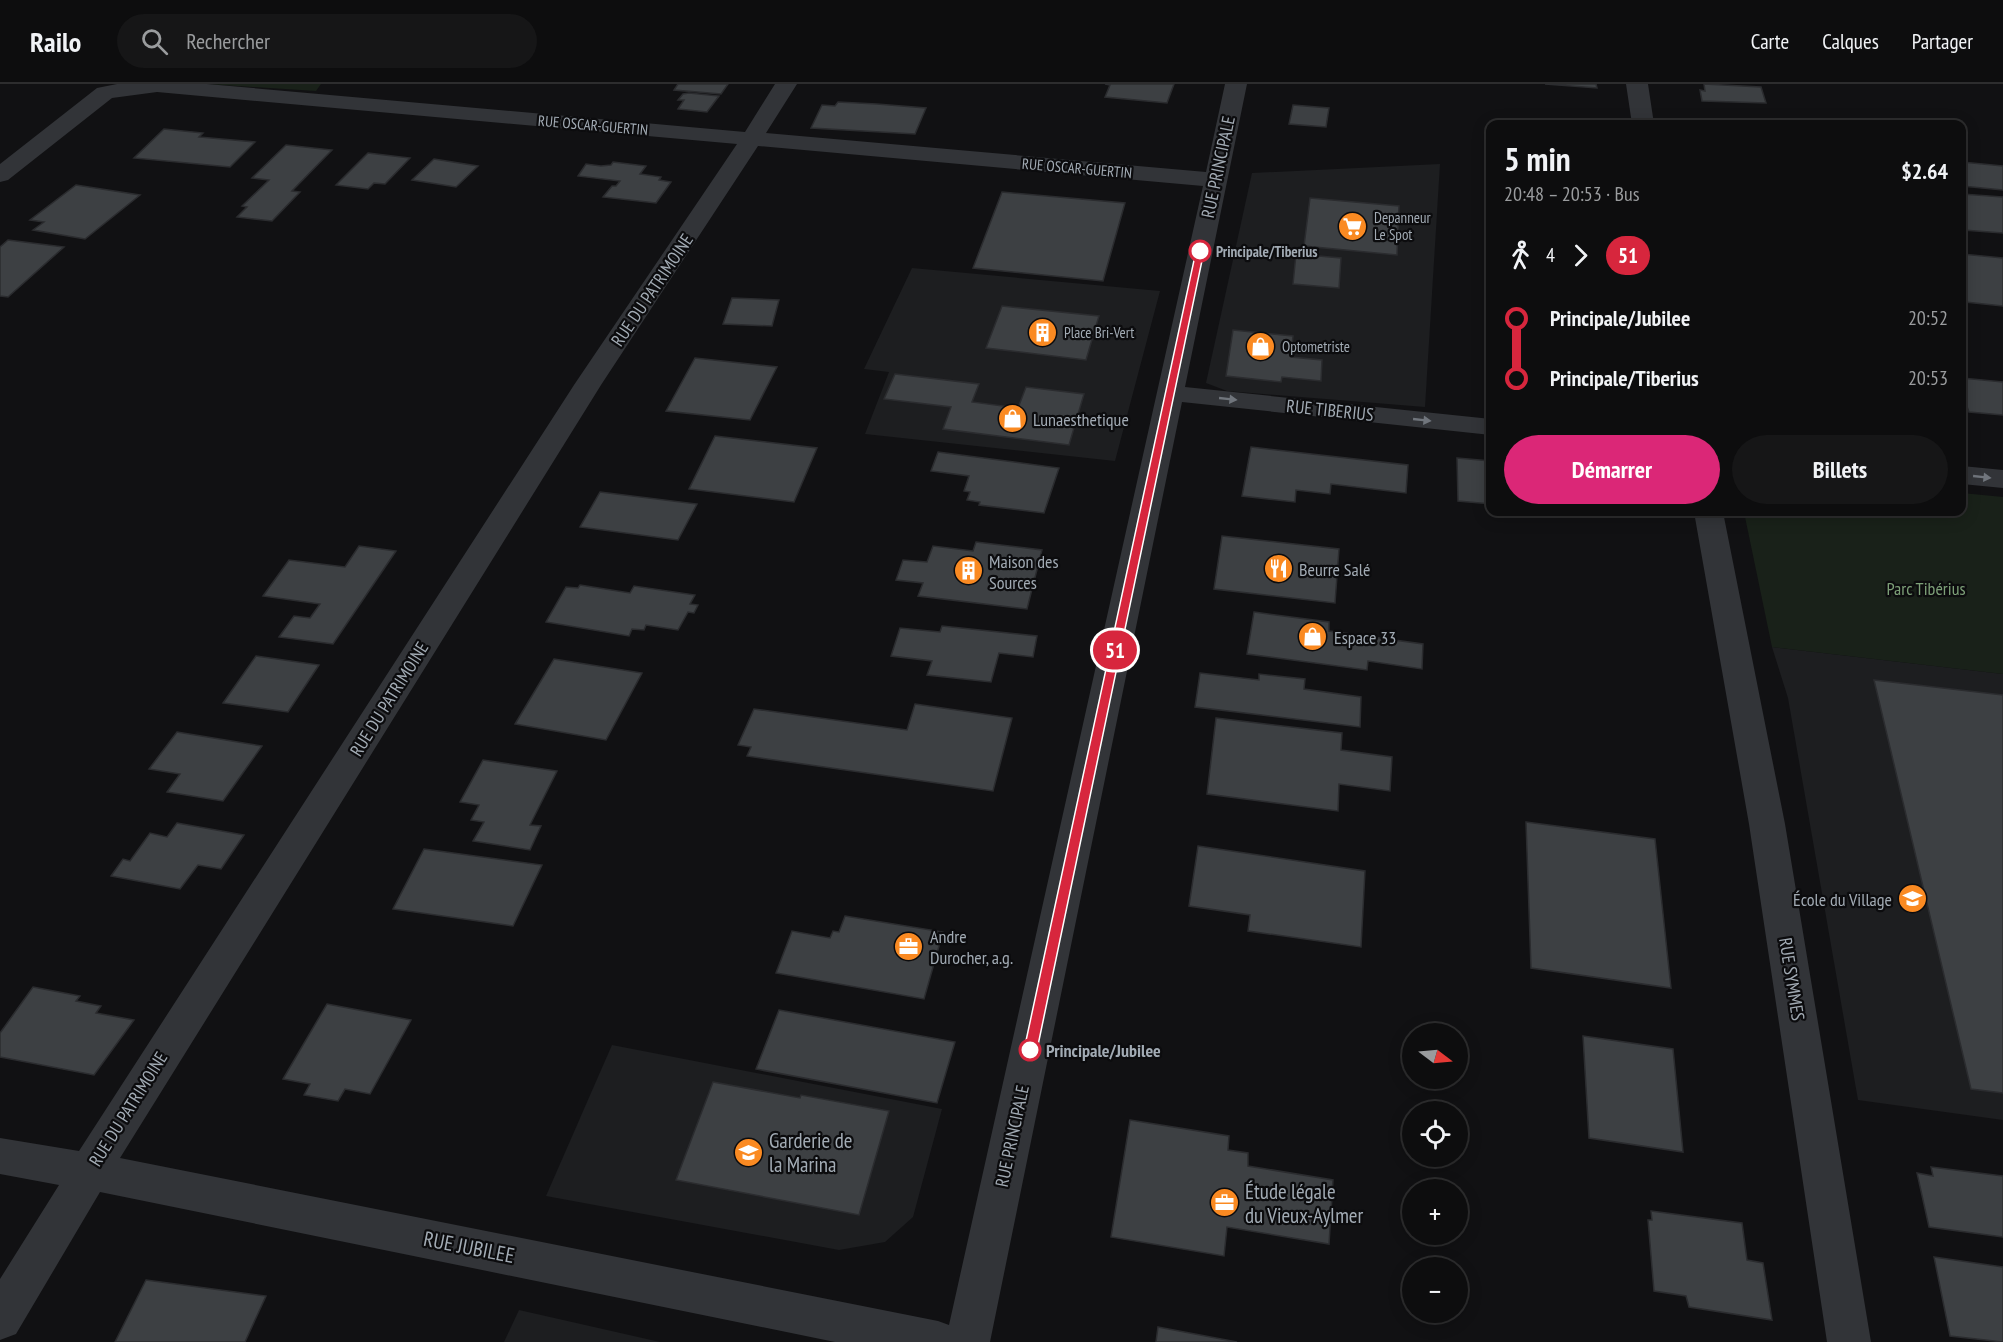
<!DOCTYPE html>
<html lang="fr">
<meta charset="utf-8">
<style>
:root{--surface:#0d0d0e;--page:#161617;--text:#f1f3f6;--muted:#9a9c9e;--line:#2d2d2e;--accent:#db2777}
body{margin:0;font-family:"PT Sans Narrow",sans-serif;background:var(--page);color:var(--text);height:100vh;display:flex;flex-direction:column;font-size:22px;white-space:nowrap}
*{box-sizing:border-box;margin:0}
p{font-size:20px;color:var(--muted)}
.icon{flex:none;width:33px;height:33px;fill:none;stroke:currentColor;stroke-width:2;stroke-linecap:round;stroke-linejoin:round}
.map{position:relative;flex:1;overflow:hidden}
.side{position:absolute;left:1486px;top:36px;width:480px;height:396px;display:flex;flex-direction:column;background:var(--surface);border-radius:12px;box-shadow:0 3px 15px #0003,0 0 0 2px var(--line)}
.side>*{flex:none}
.badge{padding:0 12px;border-radius:20px;font-size:21px;line-height:39px}
.needle{width:39px;rotate:106deg}
.tools{position:absolute;left:1402px;top:939px;display:grid;gap:12px}
.tools a{display:grid;place-items:center;width:66px;height:66px;border-radius:50%;background:var(--surface);box-shadow:0 3px 15px #0003,0 0 0 2px var(--line);font-size:30px}
.map>.badge{position:absolute;translate:-50% -50%;box-shadow:0 0 0 3px #fff}
.legs{display:flex;align-items:center;gap:9px;height:66px;padding:0 18px;font-size:20px}
.legs p{margin-inline-start:auto}
.overview{display:flex;align-items:center;justify-content:space-between;height:102px;padding:0 18px}
h1{font-size:33px;font-weight:700;line-height:45px}
.cta{display:flex;gap:12px;margin-top:auto;padding:12px 18px}
.cta a{flex:1;height:69px;border-radius:36px;background:var(--accent);color:#fff;font-size:24px;font-weight:700;line-height:69px;text-align:center}
.cta a+a{background:var(--page);color:var(--text)}
ul{padding:0 18px;list-style:none}
li{display:flex;align-items:center;gap:21px;height:60px;font-size:22px}
li i{display:grid;place-items:center;width:9px;height:100%;margin:0 8px;background:currentColor}
li i::after{content:'';width:15px;height:15px;margin:-8px;border:4px solid;border-radius:50%;background:var(--surface)}
li p{margin-inline-start:auto}
li:first-child i{background:linear-gradient(#0000 50%,currentColor 0)}
li:last-child i{background:linear-gradient(currentColor 50%,#0000 0)}
header{display:flex;align-items:center;gap:36px;box-sizing:border-box;height:84px;padding:0 30px;background:var(--surface);border-bottom:2px solid var(--line)}
header strong{font-size:28px}
nav{display:flex;gap:33px;margin-inline-start:auto;font-size:21px}
.search{width:420px;height:54px;background:var(--page);display:flex;align-items:center;gap:15px;box-sizing:border-box;padding:0 21px;border-radius:33px;color:var(--muted);font-size:22px}
.map>svg:first-child{display:block}
</style>
<header>
<strong>Railo</strong>
<div class="search"><svg class="icon" aria-label="search" viewBox="0 0 24 24"><circle cx="10" cy="10" r="6"/><path d="M15 15l6 6"/></svg>Rechercher</div>
<nav><a>Carte</a><a>Calques</a><a>Partager</a></nav>
</header>
<div class="map">
<svg width="2003" height="1258" viewBox="0 0 2003 1258">
<rect width="100%" height="100%" fill="#111113"/>
<g fill="#1d1e20">
<polygon points="1440,80 1425,323 1227,307 1206,299 1252,89"/>
<polygon points="912,184 1160,207 1115,377 865,350 889,288 864,285"/>
<polygon points="1772,563 2003,590 2003,1036 1858,1016 1788,614"/>
<polygon points="612,961 942,1025 913,1133 885,1158 839,1166 546,1112"/>
<polygon points="519,1226 660,1258 504,1258"/>
</g>
<g fill="#192119">
<polygon points="207,0 321,0 316,7"/>
<polygon points="1962,409 2003,413 2003,590 1772,563 1744,428 1962,428"/>
</g>
<g fill="#3d4043" stroke="#2b2c2f" stroke-width="1.5">
<polygon points="678,0 728,0 721,10 674,6"/>
<polygon points="1105,0 1174,0 1167,19 1105,13 1110,1"/>
<polygon points="1545,0 1596,0 1597,4"/>
<polygon points="1704,0 1761,3 1766,19 1702,17 1700,6 1705,7"/>
<polygon points="683,10 689,9 719,12 707,28 678,25 684,16 678,16"/>
<polygon points="838,18 877,20 926,24 915,50 811,44 822,21 835,22"/>
<polygon points="1293,21 1329,24 1326,43 1289,40"/>
<polygon points="164,45 203,49 199,53 255,58 230,83 134,74"/>
<polygon points="286,61 332,66 292,107 300,108 272,137 237,133 247,123 242,122 269,96 252,94"/>
<polygon points="368,69 410,74 385,100 374,99 368,105 336,101"/>
<polygon points="434,75 478,82 456,103 412,96"/>
<polygon points="613,78 646,82 640,90 661,93 659,96 671,98 656,119 603,113 612,102 616,102 620,97 578,92 586,80 601,82 611,81"/>
<polygon points="1962,78 2003,82 2003,106 1962,102"/>
<polygon points="76,101 140,111 85,155 33,146 44,138 30,136"/>
<polygon points="1002,108 1125,119 1103,197 973,184"/>
<polygon points="1962,110 2003,113 2003,149 1963,146"/>
<polygon points="1310,114 1399,122 1397,171 1304,162"/>
<polygon points="8,156 64,163 8,213 0,212 0,163"/>
<polygon points="1296,170 1341,174 1339,204 1293,200"/>
<polygon points="1962,170 2003,174 2003,222 1965,218 1962,211"/>
<polygon points="732,214 779,216 772,242 723,240"/>
<polygon points="1002,222 1099,232 1086,276 986,264"/>
<polygon points="1233,246 1293,252 1291,273 1322,276 1321,297 1282,293 1281,298 1226,292"/>
<polygon points="695,274 777,283 750,336 666,327"/>
<polygon points="895,290 979,300 972,318 1018,324 1026,303 1084,310 1069,361 943,345 951,323 884,315"/>
<polygon points="1962,294 2003,298 2003,331 1969,328 1962,309"/>
<polygon points="715,352 817,364 794,418 689,405"/>
<polygon points="1251,363 1408,381 1406,409 1331,400 1330,410 1296,406 1295,418 1242,412"/>
<polygon points="938,368 1059,384 1044,429 979,421 980,418 967,416 970,408 964,407 969,392 931,387"/>
<polygon points="1457,374 1491,377 1491,420 1458,417"/>
<polygon points="600,408 697,420 678,456 580,443"/>
<polygon points="1533,428 1571,428 1571,433 1533,429"/>
<polygon points="1222,452 1339,465 1335,519 1214,505"/>
<polygon points="976,458 1042,466 1027,525 918,512 923,499 896,496 903,476 927,478 933,462 973,467"/>
<polygon points="359,462 396,467 333,560 279,553 294,532 310,534 320,520 263,512 289,476 345,483"/>
<polygon points="580,501 630,509 634,502 695,511 690,520 698,521 694,529 688,528 678,546 646,541 644,546 632,545 629,552 546,538 566,503 578,504"/>
<polygon points="1254,528 1329,538 1329,547 1423,560 1422,585 1368,577 1367,586 1247,570"/>
<polygon points="942,542 1037,552 1033,573 999,569 991,598 927,591 932,577 891,572 900,544 940,548"/>
<polygon points="256,572 319,581 288,628 223,619"/>
<polygon points="554,575 642,589 606,656 515,640"/>
<polygon points="1200,589 1259,596 1259,590 1305,595 1304,605 1361,613 1360,643 1195,623"/>
<polygon points="1874,596 2003,611 2003,1009 1971,1005"/>
<polygon points="915,620 1012,634 993,707 747,672 751,663 738,661 754,625 907,646"/>
<polygon points="1216,634 1342,649 1341,666 1392,673 1390,707 1339,700 1338,727 1207,710"/>
<polygon points="177,648 262,662 223,717 167,708 180,690 149,685"/>
<polygon points="483,676 557,687 530,741 541,742 530,766 473,757 484,738 471,736 479,721 460,718"/>
<polygon points="1526,738 1655,755 1671,904 1531,884"/>
<polygon points="177,739 244,751 221,785 198,781 180,805 111,792 123,775 130,777 150,749 167,753"/>
<polygon points="1198,762 1365,787 1361,863 1248,847 1250,831 1189,822"/>
<polygon points="424,765 542,781 513,842 393,825"/>
<polygon points="845,832 943,848 924,915 776,889 792,847 830,854 833,847 839,848"/>
<polygon points="33,903 80,912 76,917 101,922 96,929 134,936 94,991 0,973 0,949"/>
<polygon points="327,920 411,936 370,1010 345,1005 338,1017 304,1011 310,1000 283,995"/>
<polygon points="779,926 955,958 937,1019 756,985"/>
<polygon points="1583,952 1673,965 1683,1068 1589,1054"/>
<polygon points="713,998 800,1014 801,1011 889,1027 859,1131 676,1096"/>
<polygon points="1130,1036 1229,1052 1228,1066 1248,1069 1248,1082 1333,1096 1329,1160 1227,1143 1224,1172 1111,1153"/>
<polygon points="1931,1083 2003,1092 2003,1153 1929,1143 1917,1089 1933,1092"/>
<polygon points="1651,1127 1742,1139 1747,1176 1763,1179 1772,1236 1689,1223 1686,1212 1654,1207 1648,1136 1652,1136"/>
<polygon points="1934,1173 2003,1183 2003,1258 1950,1252"/>
<polygon points="146,1196 266,1212 245,1258 115,1258"/>
<polygon points="1158,1243 1237,1258 1156,1258"/>
</g>
<g fill="none" stroke-linecap="round" stroke-linejoin="round">
<g fill="#323438" fill-rule="evenodd">
<path d="M117,0H207L745,48L775,0H797L766,49L1206,88L1225,0H1247L1185,303L1491,335V351L1182,318L990,1258H835L100,1108L16,1250L0,1256V1195L59,1101L0,1090V1054L79,1067L574,301L737,60L157,8L112,14L8,96L0,98V80L97,4ZM758,62L1203,102L949,1241L938,1237L120,1074L601,301Z"/>
<polygon points="1626,0 1648,0 1654,40 1632,40"/>
<polygon points="1962,382 2003,386 2003,404 1962,400"/>
<polygon points="1694,428 1723,428 1785,740 1871,1258 1827,1258 1749,740"/>
</g>
</g>
<defs><path id="oneway-solid" d="M-6-.8H1V-3.2L6.5 0L1 3.2V.8H-6Z" transform="scale(1.5)"/></defs>
<g fill="#70757c">
<use href="#oneway-solid" transform="translate(1228 315) rotate(6)"/>
<use href="#oneway-solid" transform="translate(1422 336) rotate(6)"/>
<use href="#oneway-solid" transform="translate(1982 393) rotate(6)"/>
</g>
<polygon fill="#d7263d" stroke="#fff" stroke-width="1.5" points="1200,164 1204,167 1037,966 1035,970 1026,970 1024,966 1196,167"/>
<defs>
<symbol id="supermarket-disc" viewBox="-11 -11 22 22"><circle r="9.5" fill="#fa8a22" stroke="#0c0c0e"/><path d="M-6-5.5h2.5l.6 2H6L4.5 2H-2.5L-4.4-4H-6ZM-1.5 3.2a1.3 1.3 0 1 0 .1 0ZM3 3.2a1.3 1.3 0 1 0 .1 0Z" fill="#fff"/></symbol>
<symbol id="building-disc" viewBox="-11 -11 22 22"><circle r="9.5" fill="#fa8a22" stroke="#0c0c0e"/><path d="M-4-6H4V6H1V3H-1V6H-4ZM-2.5-4.3h1.7v1.8h-1.7ZM.8-4.3h1.7v1.8H.8ZM-2.5-1h1.7V.8h-1.7ZM.8-1h1.7V.8H.8Z" fill="#fff"/></symbol>
<symbol id="shop-disc" viewBox="-11 -11 22 22"><circle r="9.5" fill="#fa8a22" stroke="#0c0c0e"/><path d="M-5-2.5h2.3a2.7 3.5 0 0 1 5.4 0H5L5.5 6h-11ZM-1.5-2.5h3a1.5 2.3 0 0 0-3 0Z" fill="#fff"/></symbol>
<symbol id="restaurant-disc" viewBox="-11 -11 22 22"><circle r="9.5" fill="#fa8a22" stroke="#0c0c0e"/><path d="M-5-6h1v4h1v-4h1v4h1v-4h1v5L-1.5 .5V6h-2V.5L-5-1ZM5-6V6H3V1.5H1.5Q1.5-4 5-6Z" fill="#fff"/></symbol>
<symbol id="school-disc" viewBox="-11 -11 22 22"><circle r="9.5" fill="#fa8a22" stroke="#0c0c0e"/><path d="M0-5L7-2L0 1L-7-2ZM-4 1L0 2.5L4 1V4Q0 6-4 4Z" fill="#fff"/></symbol>
<symbol id="office-disc" viewBox="-11 -11 22 22"><circle r="9.5" fill="#fa8a22" stroke="#0c0c0e"/><path d="M-6-3h4V-5.5h4V-3h4V5H-6ZM-1-4.5V-3h2v-1.5ZM-6 0V1H6V0Z" fill="#fff"/></symbol>
</defs>
<g fill-rule="evenodd">
<use href="#supermarket-disc" x="1336" y="126" width="33" height="33"/>
<use href="#building-disc" x="1026" y="232" width="33" height="33"/>
<use href="#shop-disc" x="1244" y="246" width="33" height="33"/>
<use href="#shop-disc" x="996" y="318" width="33" height="33"/>
<use href="#restaurant-disc" x="1262" y="468" width="33" height="33"/>
<use href="#building-disc" x="952" y="470" width="33" height="33"/>
<use href="#shop-disc" x="1296" y="536" width="33" height="33"/>
<use href="#school-disc" x="1896" y="798" width="33" height="33"/>
<use href="#office-disc" x="892" y="846" width="33" height="33"/>
<use href="#school-disc" x="732" y="1052" width="33" height="33"/>
<use href="#office-disc" x="1208" y="1102" width="33" height="33"/>
</g>
<g fill="#fff" stroke="#d7263d" stroke-width="3">
<circle cx="1200" cy="167" r="10"/>
<circle cx="1030" cy="966" r="10"/>
</g>
<g text-anchor="middle" dominant-baseline="central" stroke-width="4.5" stroke-linejoin="round" paint-order="stroke">
<g font-size="15" fill="#a2abb4" stroke="#0c0c0e">
<text transform="translate(593 41) rotate(5)">RUE OSCAR-GUERTIN</text>
<text transform="translate(1077 84) rotate(5)">RUE OSCAR-GUERTIN</text>
</g>
<g font-size="15" fill="#a2abb4" stroke="#0c0c0e" text-anchor="start">
<text x="1374" y="133">Depanneur<tspan x="1374" dy="17">Le Spot</tspan></text>
<text x="1064" y="248">Place Bri-Vert</text>
<text x="1282" y="262">Optometriste</text>
</g>
<g font-size="15" font-weight="bold" fill="#a2abb4" stroke="#0c0c0e" text-anchor="start">
<text x="1216" y="167">Principale/Tiberius</text>
</g>
<g font-size="18" fill="#a2abb4" stroke="#0c0c0e">
<text transform="translate(1218 83) rotate(-78)">RUE PRINCIPALE</text>
<text transform="translate(652 206) rotate(-56)">RUE DU PATRIMOINE</text>
<text transform="translate(1330 326) rotate(6)">RUE TIBERIUS</text>
<text transform="translate(389 615) rotate(-58)">RUE DU PATRIMOINE</text>
<text transform="translate(1792 895) rotate(81)">RUE SYMMES</text>
<text transform="translate(128 1025) rotate(-58)">RUE DU PATRIMOINE</text>
<text transform="translate(1012 1052) rotate(-78)">RUE PRINCIPALE</text>
</g>
<g font-size="18" fill="#a2abb4" stroke="#0c0c0e" text-anchor="start">
<text x="1033" y="335">Lunaesthetique</text>
<text x="989" y="477">Maison des<tspan x="989" dy="21">Sources</tspan></text>
<text x="1299" y="485">Beurre Salé</text>
<text x="1334" y="553">Espace 33</text>
<text x="1892" y="815" text-anchor="end">École du Village</text>
<text x="930" y="852">Andre<tspan x="930" dy="21">Durocher, a.g.</tspan></text>
</g>
<g font-size="18" fill="#7da078" stroke="#0c0c0e">
<text x="1926" y="504">Parc Tibérius</text>
</g>
<g font-size="18" font-weight="bold" fill="#a2abb4" stroke="#0c0c0e" text-anchor="start">
<text x="1046" y="966">Principale/Jubilee</text>
</g>
<g font-size="21" fill="#a2abb4" stroke="#0c0c0e" text-anchor="start">
<text x="769" y="1056">Garderie de<tspan x="769" dy="24">la Marina</tspan></text>
<text x="1245" y="1107">Étude légale<tspan x="1245" dy="24">du Vieux-Aylmer</tspan></text>
</g>
<g font-size="21" fill="#a2abb4" stroke="#0c0c0e">
<text transform="translate(469 1163) rotate(11)">RUE JUBILEE</text>
</g>
</g>
</svg>
<div class="tools">
<a><svg class="needle" viewBox="-14 -14 28 28"><path d="M0-13l5 13h-10z" fill="#e53935"/><path d="M0 13l5-13h-10z" fill="#9a9c9e"/></svg></a>
<a><svg class="icon" aria-label="locate" viewBox="0 0 24 24"><circle cx="12" cy="12" r="6"/><path d="M12 2v4M12 18v4M2 12h4M18 12h4"/></svg></a>
<a>+</a>
<a>−</a>
</div>
<b class="badge" style="left:1115px;top:566px;background:#d7263d;color:#fff">51</b>
<section class="side">
<div class="overview"><div><h1>5 min</h1><p>20:48 – 20:53 · Bus</p></div><b>$2.64</b></div>
<div class="legs"><svg class="icon" aria-label="walk" viewBox="0 0 24 24"><circle cx="13" cy="4" r="2"/><path d="M13 8l-2 6 4 7M11 14l-3 7M7 12l3-4h3l4 4"/></svg>4<svg class="icon" aria-label="forward" viewBox="0 0 24 24"><path d="M9 5l7 7-7 7"/></svg><b class="badge" style="background:#d7263d;color:#fff">51</b></div>
<ul>
<li><i style="color:#d7263d"></i><b>Principale/Jubilee</b><p>20:52</p></li>
<li><i style="color:#d7263d"></i><b>Principale/Tiberius</b><p>20:53</p></li>
</ul>
<div class="cta"><a>Démarrer</a><a>Billets</a></div>
</section>
</div>
